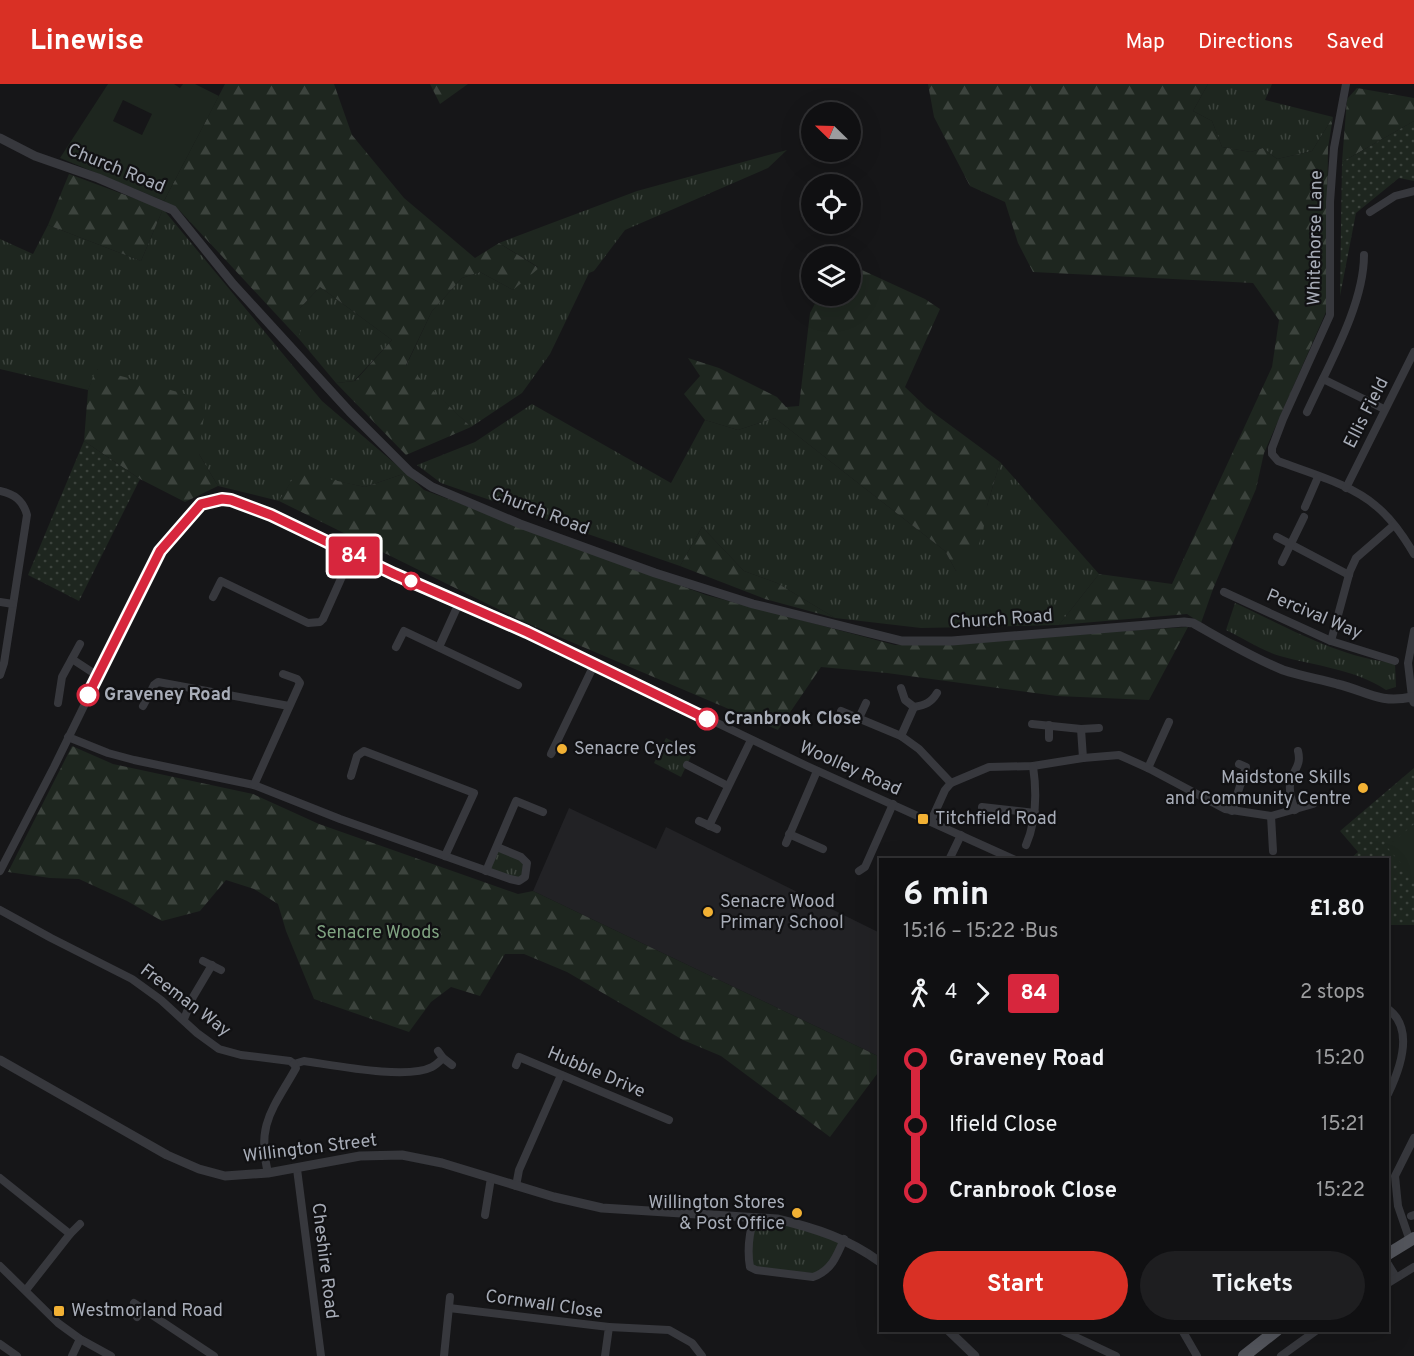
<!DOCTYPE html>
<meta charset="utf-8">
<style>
:root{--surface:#101012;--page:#1e1e20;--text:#f1f3f6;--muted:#9c9d9f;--line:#303032;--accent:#d93025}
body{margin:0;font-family:Overpass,sans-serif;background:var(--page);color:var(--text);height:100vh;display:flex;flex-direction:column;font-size:22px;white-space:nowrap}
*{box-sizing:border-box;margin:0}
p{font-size:20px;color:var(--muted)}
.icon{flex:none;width:33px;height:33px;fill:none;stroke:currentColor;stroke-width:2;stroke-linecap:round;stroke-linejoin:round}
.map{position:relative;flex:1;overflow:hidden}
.details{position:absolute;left:879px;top:774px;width:510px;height:474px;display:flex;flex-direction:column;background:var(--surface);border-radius:0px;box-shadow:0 6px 24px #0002,0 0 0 2px var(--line)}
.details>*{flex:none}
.badge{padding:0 12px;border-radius:4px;font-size:21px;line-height:39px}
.needle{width:39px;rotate:293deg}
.buttons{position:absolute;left:801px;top:18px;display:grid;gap:12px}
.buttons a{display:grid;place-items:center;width:60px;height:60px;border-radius:50%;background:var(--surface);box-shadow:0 6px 24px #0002,0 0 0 2px var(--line);font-size:30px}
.map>.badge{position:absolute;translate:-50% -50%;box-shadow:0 0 0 3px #fff}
.legs{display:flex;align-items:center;gap:9px;height:66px;padding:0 24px;font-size:20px}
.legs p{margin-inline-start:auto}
.summary{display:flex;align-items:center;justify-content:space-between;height:102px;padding:0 24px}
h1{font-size:33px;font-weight:700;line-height:45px}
.cta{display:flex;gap:12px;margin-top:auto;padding:12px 24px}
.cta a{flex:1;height:69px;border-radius:36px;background:var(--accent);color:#fff;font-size:24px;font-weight:700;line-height:69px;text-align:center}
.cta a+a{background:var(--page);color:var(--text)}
ul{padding:0 24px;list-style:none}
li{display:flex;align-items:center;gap:21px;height:66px;font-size:22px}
li i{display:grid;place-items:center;width:9px;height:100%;margin:0 8px;background:currentColor}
li i::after{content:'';width:15px;height:15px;margin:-8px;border:4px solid;border-radius:50%;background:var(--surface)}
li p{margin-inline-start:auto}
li:first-child i{background:linear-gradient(#0000 50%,currentColor 0)}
li:last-child i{background:linear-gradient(currentColor 50%,#0000 0)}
header{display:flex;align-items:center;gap:36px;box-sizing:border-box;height:84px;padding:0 30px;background:var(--accent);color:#fff}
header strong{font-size:28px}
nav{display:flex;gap:33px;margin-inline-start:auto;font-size:21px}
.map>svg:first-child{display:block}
</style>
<header>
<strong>Linewise</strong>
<nav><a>Map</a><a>Directions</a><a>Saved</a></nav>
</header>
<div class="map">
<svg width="1414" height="1272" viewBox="0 0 1414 1272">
<defs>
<pattern id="grass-tufts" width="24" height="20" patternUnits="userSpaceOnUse" patternTransform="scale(1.5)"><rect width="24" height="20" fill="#1e261f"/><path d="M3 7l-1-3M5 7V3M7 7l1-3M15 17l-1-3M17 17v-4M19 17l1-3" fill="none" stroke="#3c433d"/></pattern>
<pattern id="forest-firs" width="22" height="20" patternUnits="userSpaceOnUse" patternTransform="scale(1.5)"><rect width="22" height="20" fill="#1e261f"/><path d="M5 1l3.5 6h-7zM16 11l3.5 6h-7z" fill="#3c433d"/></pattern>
<pattern id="park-dots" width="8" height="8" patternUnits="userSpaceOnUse" patternTransform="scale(1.5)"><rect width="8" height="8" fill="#1e261f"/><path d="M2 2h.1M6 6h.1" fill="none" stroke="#3c433d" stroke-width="1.8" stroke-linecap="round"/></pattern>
</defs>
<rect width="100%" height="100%" fill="#161618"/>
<polygon fill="#222225" points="569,724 656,765 666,743 880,849 880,973 533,807"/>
<g fill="url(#grass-tufts)">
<polygon points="1208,0 1272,0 1265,16 1333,33 1312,67 1277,75 1263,64 1251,68 1222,63 1212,37 1193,27"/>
<polygon points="787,66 768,84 625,146 594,187 589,189 550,270 522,309 471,343 406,282 432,227 462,194 480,188 513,206 538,183 499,159 637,107"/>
<polygon points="163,125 322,317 406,389 365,403 297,389 279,417 218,402 199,370 97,285 88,306 0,285 0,155 33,170 48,141 141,177"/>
<polygon points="320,203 392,256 354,297 336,299 300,256 300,224"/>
<polygon points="532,320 671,399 705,336 738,346 775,334 945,467 956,487 987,422 1000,378 1099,490 1059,541 921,544 835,534 777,499 744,487 702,443 680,482 441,399 417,381 475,358"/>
<path d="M1235,519C1285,542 1339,574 1395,579L1396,603L1386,606C1355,585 1315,582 1280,572C1262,567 1243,554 1226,546Z"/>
<polygon points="666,654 693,668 681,693 654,679"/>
<polygon points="497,763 521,773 527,785 519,797 486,787"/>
<polygon points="754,1134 844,1155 822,1190 750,1183"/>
</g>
<g fill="url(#forest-firs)">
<polygon points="225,0 334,0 352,51 404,114 475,174 499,159 539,184 513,206 480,188 462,194 432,227 406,281 471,343 406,371 336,299 355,297 392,256 320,203 300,224 300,256 180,127 164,117"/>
<polygon points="430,0 468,0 440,20"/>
<polygon points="928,0 1208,0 1193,27 1212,37 1222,63 1251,68 1263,64 1277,75 1312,67 1333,33 1328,64 1326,228 1264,369 1256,405 1213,505 1201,539 1187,530 1059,541 1099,490 1172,500 1272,283 1279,236 1253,199 1033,188 1018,159 1005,118 970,102 934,33"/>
<polygon points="1357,4 1414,14 1414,37 1342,78 1347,15"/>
<polygon points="69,90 163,125 141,177 48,141"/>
<polygon points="851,181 925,215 940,225 905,303 927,324 1000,378 987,422 983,448 975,472 956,487 945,467 775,334 738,346 705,336 684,310 700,292 688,274 719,284 777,313 786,323 799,322 810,229 819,212 850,212"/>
<polygon points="96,285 206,316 199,370 218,402 185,418 140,395 84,357 88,306"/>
<polygon points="297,388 365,403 406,389 424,406 706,511 895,561 1188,543 1149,616 1057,612 887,589 821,583 778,646 522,537 279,417"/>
<polygon points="702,443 744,487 777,499 835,534 765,515 680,482"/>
<polygon points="72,662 113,680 253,710 319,740 518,810 533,807 880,973 880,986 830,1053 721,972 683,956 567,888 524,870 505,870 480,912 451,903 431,918 409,948 314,915 286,847 278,820 254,805 226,796 200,827 162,837 127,817 79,795 50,794 8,788"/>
</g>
<g fill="url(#park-dots)">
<polygon points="1414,37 1414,97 1399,94 1356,129 1340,212 1342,78"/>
<polygon points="84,357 140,395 79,517 28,491"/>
<polygon points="1414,684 1414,841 1388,841 1388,776 1350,775 1358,768 1340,747"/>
</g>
<g fill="#1e261f" fill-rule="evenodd">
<path d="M108,0H174L180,4L183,0H195L219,12L164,117L60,74ZM123,16L152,30L142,51L113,37Z"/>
<polygon points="1414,740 1414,794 1387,763"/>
</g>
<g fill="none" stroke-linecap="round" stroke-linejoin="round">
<g stroke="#37383d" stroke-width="8">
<path d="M1346,0L1334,64L1330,118V231L1283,335L1272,364V370L1278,377C1309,389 1351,400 1376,422C1392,435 1404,453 1414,470"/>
<polyline points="1370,128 1395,112 1414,107"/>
<polyline points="1323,295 1384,325"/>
<path d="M1307,328C1328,282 1364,221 1364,171"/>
<polyline points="1346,404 1414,268"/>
<path d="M0,407C14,410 23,416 27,431L4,579L0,591"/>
<polyline points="1305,423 1318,393"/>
<polyline points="1277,453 1349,491"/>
<polyline points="1282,478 1304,433"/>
<polyline points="1224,508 1331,557 1395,577"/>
<polyline points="213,513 221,497 308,539 320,538 323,535 352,470"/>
<polyline points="0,518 13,520"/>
<polyline points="1331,557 1350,487 1356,474 1394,441"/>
<polyline points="396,563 404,547 518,601"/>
<polyline points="439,563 459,519"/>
<polyline points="72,575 98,592"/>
<path d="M901,604L905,616L914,623C925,621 931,619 937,609"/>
<polyline points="1412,613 1408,579 1414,547"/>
<polyline points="58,619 62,593 80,560"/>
<polyline points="143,622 154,601 158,598 289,622"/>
<polyline points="841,627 901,652 919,665 951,699"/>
<polyline points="859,634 866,619"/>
<polyline points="1032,640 1081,645 1099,644"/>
<polyline points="1049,641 1049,654"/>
<polyline points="1081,645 1083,674"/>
<polyline points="901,652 914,623"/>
<polyline points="68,653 108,669 134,676 254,701 340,735 510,795 519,797 525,793 527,779 521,773 497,763"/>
<polyline points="551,670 594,581"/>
<polyline points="687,681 728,702"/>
<polyline points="1148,684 1169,638"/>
<polyline points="351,692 357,672 364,667 474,709 445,772"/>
<polyline points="254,701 300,599 297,595 283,590"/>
<polyline points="982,723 1035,729"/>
<path d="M1295,726C1292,718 1289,709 1290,701C1292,686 1302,683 1298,667"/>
<polyline points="1232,727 1246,683 1239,680"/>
<polyline points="1271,732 1273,767"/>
<polyline points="699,737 717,745"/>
<polyline points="931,737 945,706 951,699 989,683 1033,682 1083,674 1119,671 1148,684 1225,725 1271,732 1313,720"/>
<polyline points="709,742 751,656"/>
<polyline points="789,750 823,765"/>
<polyline points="786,759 817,687"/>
<path d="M1026,761C1037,735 1037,709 1033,682"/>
<polyline points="949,776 961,751"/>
<polyline points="0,787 54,683 160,467 201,420 222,415 231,416 271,431 352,470 527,548 807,682 1015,776"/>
<polyline points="486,787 516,717 543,728"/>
<polyline points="859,787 865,783 893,720"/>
<polyline points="0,826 51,854 132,895 161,916 197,949 219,965 241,971 290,977 294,980"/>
<polyline points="203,877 221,886"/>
<path d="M1388,925C1414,944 1401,983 1388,1010"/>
<polyline points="184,935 193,913 212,881"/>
<polyline points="438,967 443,974 452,981"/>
<path d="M294,980L304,977C333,981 407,996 432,983C436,981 440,977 443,974"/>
<polyline points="516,981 519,973 669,1036"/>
<polyline points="297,1085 321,1272"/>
<path d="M268,1089C256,1040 273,1025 296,984L294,980"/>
<polyline points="0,1094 70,1150"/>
<polyline points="516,1102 519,1086 561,991"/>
<polyline points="485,1131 491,1094"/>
<polyline points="1411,1132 1414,1131"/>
<path d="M754,1134C749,1150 747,1166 750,1183L756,1186L813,1193C831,1187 837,1172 844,1155"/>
<polyline points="1410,1157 1398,1122 1395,1092 1414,1054"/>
<polyline points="1388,1180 1396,1193"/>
<polyline points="0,1182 58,1239 80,1255 111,1272"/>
<polyline points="1388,1199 1414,1183"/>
<polyline points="26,1206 70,1150 80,1140"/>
<polyline points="134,1219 214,1272"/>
<polyline points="449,1224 609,1243 605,1272"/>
<polyline points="137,1233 143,1225"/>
<polyline points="609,1243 669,1246 692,1259 702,1272"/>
<polyline points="1061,1246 1116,1272"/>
<polyline points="1182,1246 1197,1272"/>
<polyline points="0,1260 17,1272"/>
<polyline points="72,1272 80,1255"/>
<polyline points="444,1272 450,1213"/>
<polyline points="1281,1272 1317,1246"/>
</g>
<g stroke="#37383d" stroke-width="9">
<path d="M0,54L35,72L98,94L173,126L233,200L350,328L410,388L432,403L520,440L655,489L753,520L902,557H952L1184,538L1193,539C1223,556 1251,573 1283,586C1301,592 1319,595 1337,600C1367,607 1378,620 1412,613L1414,618"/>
<path d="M0,976L167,1071L199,1085L225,1092L268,1089L360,1072L402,1071L442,1079L554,1113L602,1124L777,1135C815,1144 849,1155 880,1178"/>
<polyline points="948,1246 975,1272"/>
</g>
<g stroke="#53555c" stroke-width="12">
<polyline points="1388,1170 1414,1154"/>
<polyline points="1244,1272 1277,1246"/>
</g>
</g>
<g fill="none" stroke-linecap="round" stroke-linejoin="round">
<defs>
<polyline id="line-1" points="88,611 160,467 201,420 222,415 231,416 271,431 394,490 527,548 707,635"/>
</defs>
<use href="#line-1" stroke="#fff" stroke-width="14"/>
<use href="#line-1" stroke="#d7263d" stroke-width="9"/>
</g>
<g fill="#fff" stroke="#d7263d" stroke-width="3">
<circle cx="411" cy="497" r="8"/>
<circle cx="88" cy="611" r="10"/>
<circle cx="707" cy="635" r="10"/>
</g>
<g fill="#f2b134" stroke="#111113" stroke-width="2">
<circle cx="562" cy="665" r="6"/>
<circle cx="1363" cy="704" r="6"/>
<rect x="917" y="729" width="12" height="12" rx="3"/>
<circle cx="708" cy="828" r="6"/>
<circle cx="797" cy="1129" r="6"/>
<rect x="53" y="1221" width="12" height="12" rx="3"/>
</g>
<g text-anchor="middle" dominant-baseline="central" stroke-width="4.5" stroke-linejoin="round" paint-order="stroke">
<g font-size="18" fill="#a8adb8" stroke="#111113">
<text transform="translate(116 85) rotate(22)">Church Road</text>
<text transform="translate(1316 154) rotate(-89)">Whitehorse Lane</text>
<text transform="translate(1367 329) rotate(-63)">Ellis Field</text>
<text transform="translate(540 428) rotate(21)">Church Road</text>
<text transform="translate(1314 531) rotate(23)">Percival Way</text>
<text transform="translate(1001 536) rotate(-4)">Church Road</text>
<text transform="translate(850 685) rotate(24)">Woolley Road</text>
<text transform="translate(185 917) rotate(37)">Freeman Way</text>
<text transform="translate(596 989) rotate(23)">Hubble Drive</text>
<text transform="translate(310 1065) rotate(-7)">Willington Street</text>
<text transform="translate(324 1177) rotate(83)">Cheshire Road</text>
<text transform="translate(544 1221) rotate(8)">Cornwall Close</text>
</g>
<g font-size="18" font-weight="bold" fill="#a8adb8" stroke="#111113" text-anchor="start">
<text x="104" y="611">Graveney Road</text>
<text x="724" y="635">Cranbrook Close</text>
</g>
<g font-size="18" fill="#a8adb8" stroke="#111113" text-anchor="start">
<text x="574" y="665">Senacre Cycles</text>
<text x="1351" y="694" text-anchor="end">Maidstone Skills<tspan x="1351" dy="21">and Community Centre</tspan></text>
<text x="935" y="735">Titchfield Road</text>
<text x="720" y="818">Senacre Wood<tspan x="720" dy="21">Primary School</tspan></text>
<text x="785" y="1119" text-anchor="end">Willington Stores<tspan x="785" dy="21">&amp; Post Office</tspan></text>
<text x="71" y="1227">Westmorland Road</text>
</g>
<g font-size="18" fill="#7fa381" stroke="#111113">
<text x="378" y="849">Senacre Woods</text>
</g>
</g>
</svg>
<div class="buttons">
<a><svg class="needle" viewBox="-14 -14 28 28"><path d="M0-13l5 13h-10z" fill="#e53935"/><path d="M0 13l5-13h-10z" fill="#9c9d9f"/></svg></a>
<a><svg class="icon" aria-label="locate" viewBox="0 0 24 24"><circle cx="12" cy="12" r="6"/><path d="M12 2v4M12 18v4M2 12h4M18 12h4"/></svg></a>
<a><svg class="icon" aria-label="layers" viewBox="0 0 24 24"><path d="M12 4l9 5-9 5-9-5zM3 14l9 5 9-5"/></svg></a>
</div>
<b class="badge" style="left:354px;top:472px;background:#d7263d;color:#fff">84</b>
<section class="details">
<div class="summary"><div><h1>6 min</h1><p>15:16 – 15:22 · Bus</p></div><b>£1.80</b></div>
<div class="legs"><svg class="icon" aria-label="walk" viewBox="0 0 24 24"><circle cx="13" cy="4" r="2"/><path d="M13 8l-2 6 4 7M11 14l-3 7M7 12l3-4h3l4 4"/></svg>4<svg class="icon" aria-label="forward" viewBox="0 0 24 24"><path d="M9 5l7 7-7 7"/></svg><b class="badge" style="background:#d7263d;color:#fff">84</b><p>2 stops</p></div>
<ul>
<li><i style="color:#d7263d"></i><b>Graveney Road</b><p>15:20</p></li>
<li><i style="color:#d7263d"></i><span>Ifield Close</span><p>15:21</p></li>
<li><i style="color:#d7263d"></i><b>Cranbrook Close</b><p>15:22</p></li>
</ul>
<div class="cta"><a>Start</a><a>Tickets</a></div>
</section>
</div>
